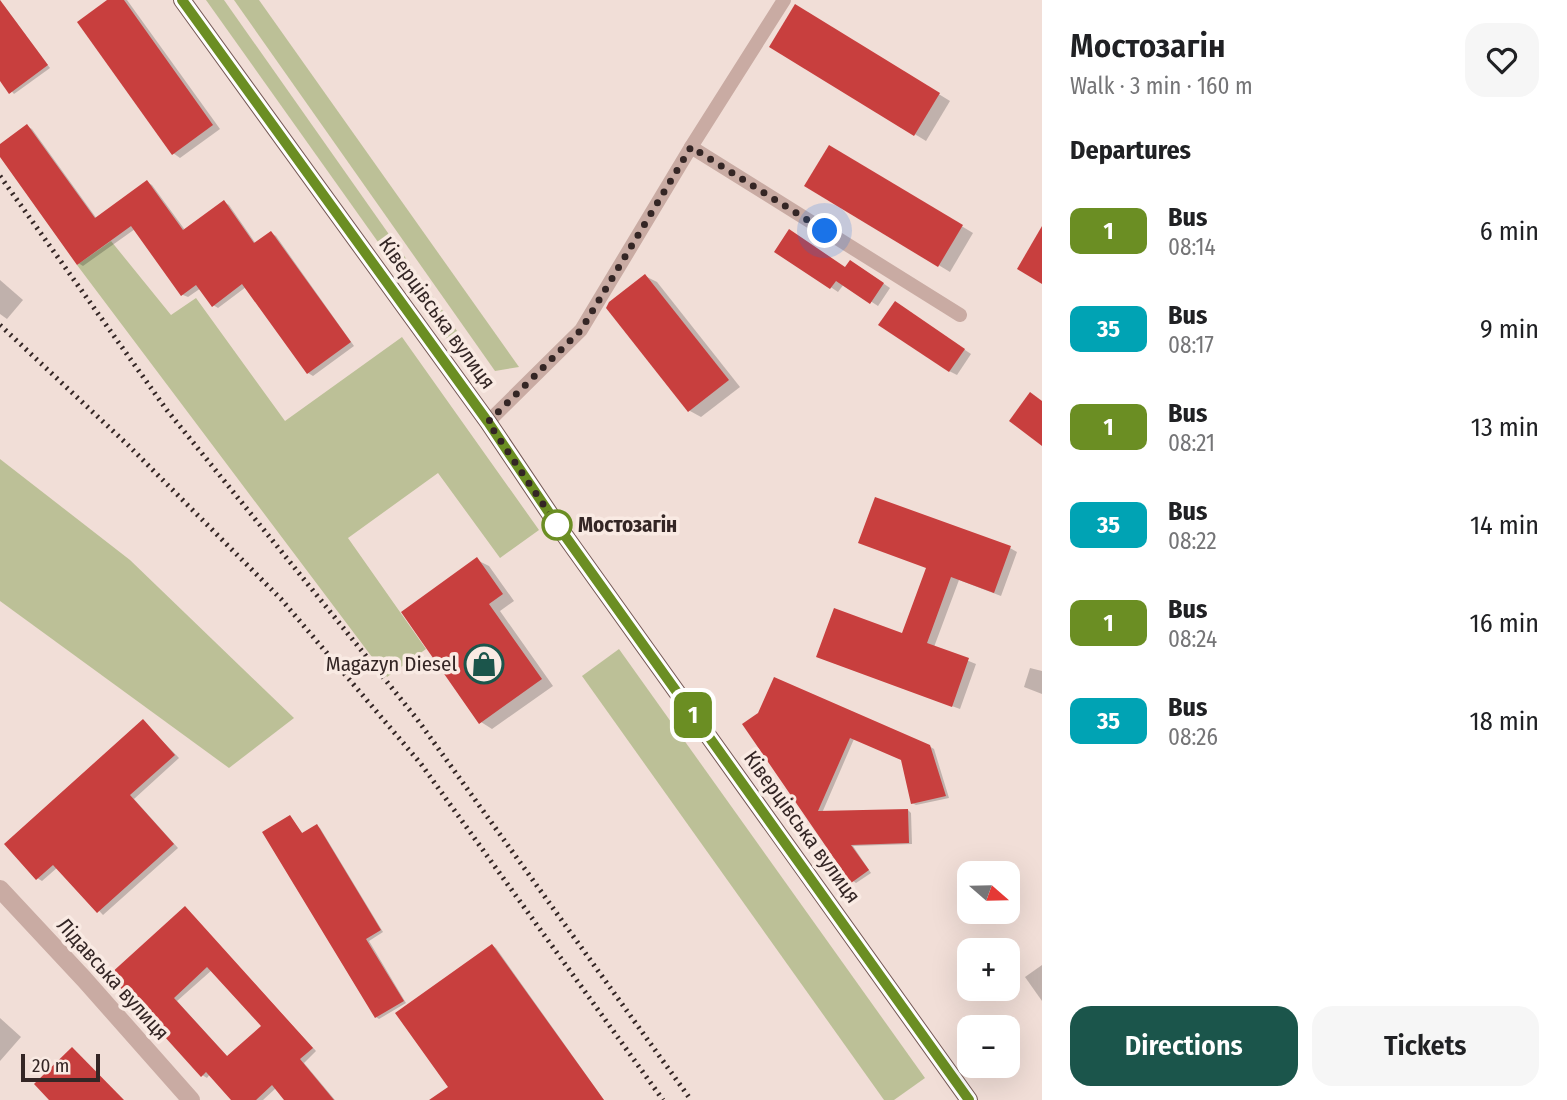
<!DOCTYPE html>
<meta charset="utf-8">
<style>
:root{--surface:#fff;--page:#f6f6f6;--text:#202124;--muted:#757577;--accent:#1b554b}
body{margin:0;font-family:"Fira Sans Condensed",sans-serif;background:var(--page);color:var(--text);height:100vh;display:flex;flex-direction:column;font-size:26px;white-space:nowrap}
*{box-sizing:border-box;margin:0}
p{font-size:23px;color:var(--muted)}
.icon{flex:none;width:38px;height:38px;fill:none;stroke:currentColor;stroke-width:2;stroke-linecap:round;stroke-linejoin:round}
.map{position:relative;flex:1;overflow:hidden}
.panel{display:flex;flex-direction:column;background:var(--surface);width:525px}
.panel>*{flex:none}
.badge{padding:0 14px;border-radius:10px;font-size:24px;line-height:46px}
.needle{width:46px;rotate:110deg}
.controls{position:absolute;left:957px;top:861px;display:grid;gap:14px}
.controls a{display:grid;place-items:center;width:63px;height:63px;border-radius:14px;background:var(--surface);box-shadow:0 7px 28px #0002;font-size:35px}
.scale{position:absolute;left:21px;bottom:18px;width:79px;box-sizing:border-box;padding-left:7px;border:4px solid #342625;border-top:0;font-size:19px;line-height:24px;white-space:nowrap;color:#342625;-webkit-text-stroke:5px #f9eae3;paint-order:stroke}
.you{position:absolute;width:35px;height:35px;margin:-18px;border:5px solid #fff;border-radius:50%;background:#1a73e8;box-shadow:0 0 0 10px #1a73e833}
.map>.badge{position:absolute;translate:-50% -50%;box-shadow:0 0 0 4px #fff}
h2{padding:0 28px;font-size:26px;line-height:63px}
.round{display:grid;place-items:center;flex:none;width:74px;height:74px;border-radius:21px;background:var(--page)}
.summary{display:flex;align-items:center;justify-content:space-between;height:119px;padding:0 28px}
h1{font-size:33px;font-weight:600;line-height:52px}
.action{display:flex;gap:14px;margin-top:auto;padding:14px 28px}
.action a{flex:1;height:80px;border-radius:21px;background:var(--accent);color:#fff;font-size:28px;font-weight:600;line-height:80px;text-align:center}
.action a+a{background:var(--page);color:var(--text)}
ul{padding:0;list-style:none}
li{display:flex;align-items:center;gap:21px;height:98px;padding:0 28px}
li div{flex:1}
li b{display:block;font-size:26px}
li em{font-style:normal}
li .badge{min-width:77px;font-weight:700;text-align:center}
main{display:flex;flex:1;min-height:0}
.map>svg:first-child{display:block}
</style>
<main>
<div class="map">
<svg width="1042" height="1100" viewBox="0 0 1042 1100">
<rect width="100%" height="100%" fill="#f1ded7"/>
<g fill="#bcc097">
<polygon points="206,0 224,0 488,375 469,370"/>
<polygon points="234,0 259,0 519,367 495,371"/>
<polygon points="111,241 171,315 196,298 285,421 402,337 539,530 500,558 438,473 348,538 426,649 387,677 77,265"/>
<polygon points="0,459 130,560 294,718 229,768 0,601"/>
<polygon points="619,649 925,1078 894,1100 884,1100 582,676"/>
</g>
<g fill="#0003" fill-rule="evenodd">
<polygon points="0,0 50,68 14,94 0,78"/>
<polygon points="110,0 127,0 220,129 180,158 173,153"/>
<polygon points="796,6 950,101 926,141 771,46"/>
<polygon points="27,126 32,129 97,219 147,182 152,185 185,230 224,202 229,205 256,244 271,233 276,236 354,346 313,376 308,373 246,287 218,308 213,305 201,288 188,297 183,295 135,229 83,266 78,263 0,154 0,146"/>
<polygon points="830,147 973,233 950,272 806,185"/>
<polygon points="777,251 846,269 858,266 890,288 878,306 844,284 838,292"/>
<polygon points="645,276 657,282 740,387 701,417 690,411"/>
<polygon points="0,280 23,300 7,319 0,314"/>
<polygon points="902,308 971,354 957,375 949,371"/>
<polygon points="1010,548 1017,552 1001,596 959,580 934,647 976,664 960,709 826,660 903,636 928,568"/>
<polygon points="477,560 489,566 514,601 500,611 553,686 492,729 481,722"/>
<polygon points="1030,668 1042,671 1042,694 1024,687"/>
<polygon points="143,721 179,758 134,799 178,848 103,915 58,867 42,881 37,878"/>
<polygon points="745,725 929,746 934,749 949,798 916,805 912,803 903,760 854,739 822,813 908,810 911,813 912,844 853,846 871,873 856,883 853,881"/>
<polygon points="290,817 303,834 317,826 320,828 383,932 369,941 406,1003 379,1019 376,1017"/>
<path d="M185,908L316,1051L304,1063L335,1100H286L276,1088L263,1100H234L210,1074L207,1078L202,1075L111,975ZM212,970L263,1026L228,1057L177,1001Z"/>
<polygon points="493,946 496,948 604,1100 451,1100 450,1087"/>
<polygon points="1042,965 1042,1001 1025,977"/>
<polygon points="0,1018 21,1037 0,1061"/>
</g>
<g fill="#c83f3e" fill-rule="evenodd">
<polygon points="0,0 48,65 9,94 0,81"/>
<polygon points="107,0 124,0 213,125 172,155 77,22"/>
<polygon points="795,4 940,93 914,136 769,47"/>
<polygon points="27,124 95,218 147,180 183,230 224,200 254,243 271,231 351,342 307,374 242,284 212,307 196,285 181,296 131,226 77,265 0,157 0,144"/>
<polygon points="829,145 963,225 938,267 804,186"/>
<polygon points="1042,226 1042,284 1017,269"/>
<polygon points="789,229 845,267 850,260 884,283 870,304 836,281 830,289 774,252"/>
<polygon points="645,274 729,380 688,412 606,308 609,302"/>
<polygon points="895,301 965,349 949,372 878,325"/>
<polygon points="1030,392 1042,401 1042,446 1009,421"/>
<polygon points="875,497 1011,546 994,593 951,577 927,643 969,658 952,707 816,657 834,608 902,633 926,568 858,543"/>
<polygon points="477,557 503,594 489,604 542,679 479,724 401,612"/>
<polygon points="774,677 930,745 946,796 911,804 901,760 850,738 818,811 908,809 909,843 851,845 869,870 851,883 742,724 758,713"/>
<polygon points="143,719 175,755 130,795 174,844 97,913 53,865 36,880 4,844"/>
<polygon points="290,815 302,833 317,824 381,930 366,939 404,1001 375,1018 262,832"/>
<path d="M185,906L313,1048L300,1059L334,1100H284L272,1085L256,1100H231L206,1072L201,1077L109,975ZM207,967L261,1026L227,1056L174,998Z"/>
<polygon points="492,944 604,1100 429,1100 448,1087 395,1013"/>
<polygon points="72,1047 124,1100 49,1100 34,1084"/>
</g>
<g fill="none" stroke-linecap="round" stroke-linejoin="round">
<g stroke="#c9aba3" stroke-width="14">
<polyline points="691,147 960,315"/>
<polyline points="488,422 581,330 691,147 784,0"/>
</g>
<polyline stroke="#c9aba3" stroke-width="18" points="0,889 84,979 191,1100"/>
<polyline stroke="#765956" stroke-width="18" points="182,0 488,422 558,526 969,1100"/>
<g stroke="#342625" stroke-width="5" stroke-dasharray="2 5" stroke-linecap="butt">
<polyline points="0,176 166,409 417,719 691,1100"/>
<polyline points="0,325 129,446 281,599 421,764 663,1100"/>
</g>
</g>
<g fill="none" stroke-linecap="round" stroke-linejoin="round">
<defs>
<polyline id="line" points="182,0 488,422 558,526 969,1100"/>
</defs>
<use href="#line" stroke="#fff" stroke-width="16"/>
<use href="#line" stroke="#6b8e23" stroke-width="10"/>
<polyline stroke="#342625" stroke-width="7" stroke-dasharray="0 12.6" points="557,525 488,422 581,330 691,147 825,231"/>
</g>
<defs>
<symbol id="shop-ring" viewBox="-11 -11 22 22"><circle r="9.5" fill="#f9eae3" stroke="#1b554b" stroke-width="1.5"/><path d="M-5-2.5h2.3a2.7 3.5 0 0 1 5.4 0H5L5.5 6h-11ZM-1.5-2.5h3a1.5 2.3 0 0 0-3 0Z" fill="#1b554b"/></symbol>
</defs>
<g fill-rule="evenodd">
<use href="#shop-ring" x="462" y="642" width="44" height="44"/>
</g>
<circle fill="#fff" stroke="#6b8e23" stroke-width="3.5" cx="557" cy="525" r="14"/>
<g text-anchor="middle" dominant-baseline="central" stroke-width="7" stroke-linejoin="round" paint-order="stroke">
<g font-size="21" fill="#342625" stroke="#f9eae3">
<text transform="translate(437 313) rotate(54)">Ківерцівська вулиця</text>
<text transform="translate(802 827) rotate(54)">Ківерцівська вулиця</text>
<text transform="translate(113 979) rotate(48)">Лідавська вулиця</text>
</g>
<g font-size="21" font-weight="bold" fill="#342625" stroke="#f9eae3" text-anchor="start">
<text x="578" y="525">Мостозагін</text>
</g>
<g font-size="21" fill="#342625" stroke="#f9eae3" text-anchor="end">
<text x="457" y="664">Magazyn Diesel</text>
</g>
</g>
</svg>
<div class="controls">
<a><svg class="needle" viewBox="-14 -14 28 28"><path d="M0-13l5 13h-10z" fill="#e53935"/><path d="M0 13l5-13h-10z" fill="#757577"/></svg></a>
<a>+</a>
<a>−</a>
</div>
<div class="scale">20 m</div>
<div class="you" style="left:825px;top:231px"></div>
<b class="badge" style="left:693px;top:715px;background:#6b8e23;color:#fff">1</b>
</div>
<section class="panel">
<div class="summary"><div><h1>Мостозагін</h1><p>Walk · 3 min · 160 m</p></div><a class="round"><svg class="icon" aria-label="heart" viewBox="0 0 24 24"><path d="M12 20l-8-8c-3-5 5-10 8-4 3-6 11-1 8 4z"/></svg></a></div>
<h2>Departures</h2>
<ul>
<li><span class="badge" style="background:#6b8e23;color:#fff">1</span><div><b>Bus</b><p>08:14</p></div><em>6 min</em></li>
<li><span class="badge" style="background:#00a3b4;color:#fff">35</span><div><b>Bus</b><p>08:17</p></div><em>9 min</em></li>
<li><span class="badge" style="background:#6b8e23;color:#fff">1</span><div><b>Bus</b><p>08:21</p></div><em>13 min</em></li>
<li><span class="badge" style="background:#00a3b4;color:#fff">35</span><div><b>Bus</b><p>08:22</p></div><em>14 min</em></li>
<li><span class="badge" style="background:#6b8e23;color:#fff">1</span><div><b>Bus</b><p>08:24</p></div><em>16 min</em></li>
<li><span class="badge" style="background:#00a3b4;color:#fff">35</span><div><b>Bus</b><p>08:26</p></div><em>18 min</em></li>
</ul>
<div class="action"><a>Directions</a><a>Tickets</a></div>
</section>
</main>
